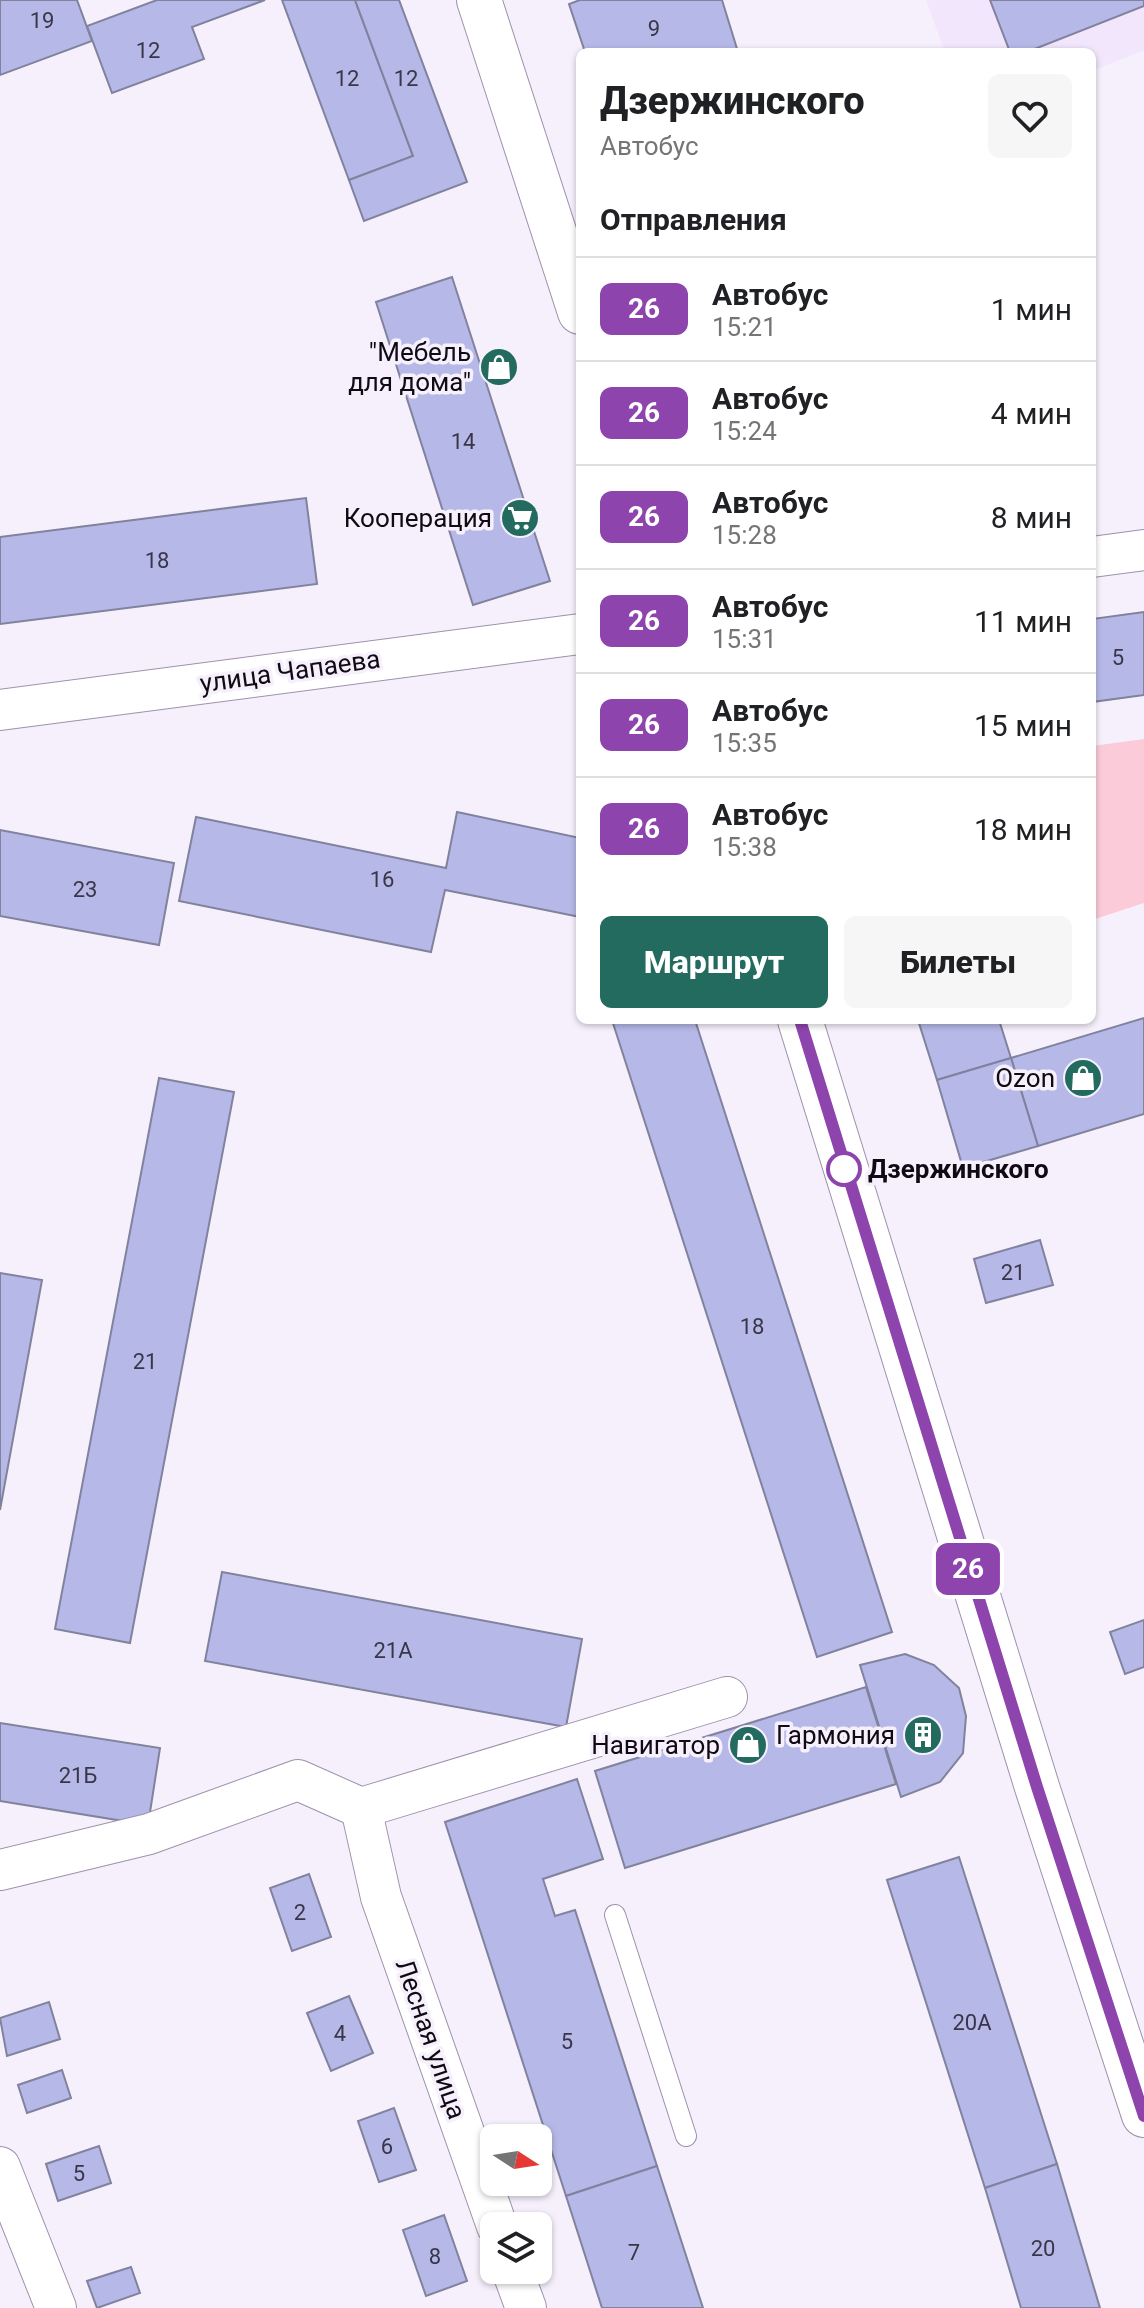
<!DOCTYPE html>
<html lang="ru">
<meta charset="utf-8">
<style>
:root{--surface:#fff;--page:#f6f6f6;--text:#202124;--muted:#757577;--line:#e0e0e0;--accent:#236a5f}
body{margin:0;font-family:Roboto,sans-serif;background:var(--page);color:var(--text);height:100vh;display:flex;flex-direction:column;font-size:30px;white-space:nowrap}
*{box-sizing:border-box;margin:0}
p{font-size:26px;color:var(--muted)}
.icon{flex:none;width:44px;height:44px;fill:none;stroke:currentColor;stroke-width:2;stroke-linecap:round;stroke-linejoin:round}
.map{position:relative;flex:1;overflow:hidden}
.panel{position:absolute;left:576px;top:48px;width:520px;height:976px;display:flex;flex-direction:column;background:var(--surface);border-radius:12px;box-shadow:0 2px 6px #0004}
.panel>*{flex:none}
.badge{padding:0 16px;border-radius:12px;font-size:28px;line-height:52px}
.needle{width:52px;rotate:102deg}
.tools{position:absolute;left:480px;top:2124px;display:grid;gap:16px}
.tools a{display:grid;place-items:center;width:72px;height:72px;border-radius:12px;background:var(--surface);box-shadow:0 2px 6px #0004;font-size:40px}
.map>.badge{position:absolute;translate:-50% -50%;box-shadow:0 0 0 4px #fff}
h2{padding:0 24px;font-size:30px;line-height:72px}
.round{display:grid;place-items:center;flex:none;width:84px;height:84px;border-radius:12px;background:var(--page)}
.summary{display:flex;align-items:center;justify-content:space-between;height:136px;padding:0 24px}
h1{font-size:38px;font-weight:800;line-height:60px}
.button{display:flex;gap:16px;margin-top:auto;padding:16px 24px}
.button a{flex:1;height:92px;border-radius:12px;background:var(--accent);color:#fff;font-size:32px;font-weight:800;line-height:92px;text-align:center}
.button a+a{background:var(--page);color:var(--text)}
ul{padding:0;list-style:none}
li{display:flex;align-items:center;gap:24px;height:104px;padding:0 24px;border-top:2px solid var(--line)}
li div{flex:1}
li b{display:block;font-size:30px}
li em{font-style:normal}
li .badge{min-width:88px;font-weight:700;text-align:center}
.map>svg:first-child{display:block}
</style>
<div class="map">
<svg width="1144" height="2308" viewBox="0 0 1144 2308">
<rect width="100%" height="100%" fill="#f6f0fc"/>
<polygon fill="#f1e6fc" points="926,0 1144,0 1144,50 1092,71 1092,52 945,52"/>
<polygon fill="#fccbda" points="1144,739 1144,903 1092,920 1092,746"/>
<g fill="#b6b9e7" stroke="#80829e" stroke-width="2">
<polygon points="0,0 77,0 92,41 0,75"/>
<polygon points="157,0 265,0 192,27 204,59 112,93 87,26"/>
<polygon points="282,0 355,0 413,156 349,180"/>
<polygon points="355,0 399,0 467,182 364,221 349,180 413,156"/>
<polygon points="580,0 722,0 738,52 585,52 569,4"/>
<polygon points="990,0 1144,0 1144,6 1027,52 1010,52"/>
<polygon points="452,277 550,581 473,605 376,302"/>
<polygon points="306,498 317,584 0,624 0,537"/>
<polygon points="1144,612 1144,695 1092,702 1092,619"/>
<polygon points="457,812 580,838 580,917 445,890 431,952 179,901 196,817 446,868"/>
<polygon points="0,830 174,863 159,945 0,916"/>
<polygon points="1144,1018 1144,1114 1038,1146 1011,1058"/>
<polygon points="612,1020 695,1020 892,1632 817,1657"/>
<polygon points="918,1020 999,1020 1011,1058 937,1080"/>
<polygon points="1011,1058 1038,1146 963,1168 937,1080"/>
<polygon points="159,1078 234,1092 130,1643 55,1629"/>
<polygon points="1040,1240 1053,1285 986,1303 974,1259"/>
<polygon points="0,1273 42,1280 0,1510"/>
<polygon points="222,1572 582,1639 566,1727 205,1661"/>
<polygon points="1144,1620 1144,1667 1125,1674 1110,1632"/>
<polygon points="905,1654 934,1665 959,1688 966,1716 963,1753 940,1782 901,1797 860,1665"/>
<polygon points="866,1687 896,1784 625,1868 595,1771"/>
<polygon points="0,1723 160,1748 148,1825 0,1801"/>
<polygon points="577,1779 603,1859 543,1879 555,1916 575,1910 657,2166 566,2196 445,1822"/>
<polygon points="959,1857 1057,2164 985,2188 887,1880"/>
<polygon points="309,1874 331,1937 292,1951 270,1888"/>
<polygon points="349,1996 373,2053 331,2071 307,2013"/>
<polygon points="49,2002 60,2039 7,2056 0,2018"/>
<polygon points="62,2070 71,2098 27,2113 18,2085"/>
<polygon points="394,2108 416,2170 379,2182 358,2121"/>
<polygon points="99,2146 111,2183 58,2201 46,2164"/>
<polygon points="1057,2164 1100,2308 1021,2308 985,2188"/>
<polygon points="657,2166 703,2308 602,2308 566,2196"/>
<polygon points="444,2215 467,2281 426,2296 403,2230"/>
<polygon points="131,2267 140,2293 97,2308 87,2281"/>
</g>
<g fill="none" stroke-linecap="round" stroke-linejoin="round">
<defs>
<polyline id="lane" points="615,1915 686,2136"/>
<g id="street">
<polyline points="1092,557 1144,550"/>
<polyline points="0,710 580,634"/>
<polyline points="361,1808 381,1897 497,2226"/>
<polyline points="0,1870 149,1834 298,1780 361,1808 727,1697"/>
<polyline points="0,2167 56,2308"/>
<polyline points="512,2270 526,2308"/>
</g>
<g id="secondary">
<polyline points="479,0 580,312"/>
<polyline points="800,1020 1037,1787 1144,2115"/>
</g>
</defs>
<use href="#lane" stroke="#9e91ac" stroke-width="22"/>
<use href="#street" stroke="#9e91ac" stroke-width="42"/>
<use href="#secondary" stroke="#9e91ac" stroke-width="46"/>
<use href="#lane" stroke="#fff" stroke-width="20"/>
<use href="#street" stroke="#fff" stroke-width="40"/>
<use href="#secondary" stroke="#fff" stroke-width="44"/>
</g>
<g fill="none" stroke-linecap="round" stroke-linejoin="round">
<defs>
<polyline id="line" points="800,1020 1037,1787 1144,2116"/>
</defs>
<use href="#line" stroke="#fff" stroke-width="18"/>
<use href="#line" stroke="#8e44ad" stroke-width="12"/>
</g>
<defs>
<symbol id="shop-disc" viewBox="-11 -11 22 22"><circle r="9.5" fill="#236a5f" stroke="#f6f0fc"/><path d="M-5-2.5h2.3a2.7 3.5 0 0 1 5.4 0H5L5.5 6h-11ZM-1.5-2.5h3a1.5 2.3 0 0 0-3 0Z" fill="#fff"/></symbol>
<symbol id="supermarket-disc" viewBox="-11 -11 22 22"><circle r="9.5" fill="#236a5f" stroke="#f6f0fc"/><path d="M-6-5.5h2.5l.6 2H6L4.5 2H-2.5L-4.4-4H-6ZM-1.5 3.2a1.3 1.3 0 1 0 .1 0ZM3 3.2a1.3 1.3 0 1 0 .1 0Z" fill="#fff"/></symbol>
<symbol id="building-disc" viewBox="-11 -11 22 22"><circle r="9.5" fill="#236a5f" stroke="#f6f0fc"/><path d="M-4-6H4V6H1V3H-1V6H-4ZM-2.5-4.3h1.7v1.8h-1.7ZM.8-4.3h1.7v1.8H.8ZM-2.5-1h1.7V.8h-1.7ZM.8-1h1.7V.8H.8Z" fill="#fff"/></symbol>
</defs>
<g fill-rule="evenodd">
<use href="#shop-disc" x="477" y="345" width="44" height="44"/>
<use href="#supermarket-disc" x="498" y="496" width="44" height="44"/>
<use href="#shop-disc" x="1061" y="1056" width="44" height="44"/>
<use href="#building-disc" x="901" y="1713" width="44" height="44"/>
<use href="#shop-disc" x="726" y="1723" width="44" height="44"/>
</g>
<circle fill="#fff" stroke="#8e44ad" stroke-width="4" cx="844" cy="1169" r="16"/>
<g text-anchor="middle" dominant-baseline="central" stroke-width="7" stroke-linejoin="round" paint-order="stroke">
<g font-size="22" fill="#393649">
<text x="42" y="20">19</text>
<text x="654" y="28">9</text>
<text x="148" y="50">12</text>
<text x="347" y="78">12</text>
<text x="406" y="78">12</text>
<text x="463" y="441">14</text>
<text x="157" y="560">18</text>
<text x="1118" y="657">5</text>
<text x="382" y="879">16</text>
<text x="85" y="889">23</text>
<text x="1013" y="1272">21</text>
<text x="752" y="1326">18</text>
<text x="145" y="1361">21</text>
<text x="393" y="1650">21А</text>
<text x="78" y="1775">21Б</text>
<text x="300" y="1912">2</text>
<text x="972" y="2022">20А</text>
<text x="340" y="2033">4</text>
<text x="567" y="2041">5</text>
<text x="387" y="2146">6</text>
<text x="79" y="2173">5</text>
<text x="1043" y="2248">20</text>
<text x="634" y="2252">7</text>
<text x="435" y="2256">8</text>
</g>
<g font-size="26" fill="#0f0a14" stroke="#f6f0fc" text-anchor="end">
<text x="471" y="352">"Мебель<tspan x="471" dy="30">для дома"</tspan></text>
<text x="492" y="518">Кооперация</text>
<text x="1055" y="1078">Ozon</text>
<text x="895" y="1735">Гармония</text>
<text x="720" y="1745">Навигатор</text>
</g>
<g font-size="26" fill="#0f0a14" stroke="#f6f0fc">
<text transform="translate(290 671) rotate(-8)">улица Чапаева</text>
<text transform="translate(431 2039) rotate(71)">Лесная улица</text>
</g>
<g font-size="26" font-weight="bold" fill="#0f0a14" stroke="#f6f0fc" text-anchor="start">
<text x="868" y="1169">Дзержинского</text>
</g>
</g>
</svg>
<div class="tools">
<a><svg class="needle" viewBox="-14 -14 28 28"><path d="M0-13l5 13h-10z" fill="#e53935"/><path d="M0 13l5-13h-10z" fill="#757577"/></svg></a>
<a><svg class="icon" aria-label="layers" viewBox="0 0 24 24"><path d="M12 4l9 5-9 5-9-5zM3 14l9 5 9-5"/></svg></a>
</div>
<b class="badge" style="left:968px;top:1569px;background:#8e44ad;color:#fff">26</b>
<section class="panel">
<div class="summary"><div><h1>Дзержинского</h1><p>Автобус</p></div><a class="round"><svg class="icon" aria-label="heart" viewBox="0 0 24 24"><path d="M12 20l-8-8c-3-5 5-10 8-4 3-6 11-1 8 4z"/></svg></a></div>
<h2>Отправления</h2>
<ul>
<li><span class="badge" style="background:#8e44ad;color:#fff">26</span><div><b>Автобус</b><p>15:21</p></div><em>1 мин</em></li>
<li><span class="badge" style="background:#8e44ad;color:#fff">26</span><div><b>Автобус</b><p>15:24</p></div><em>4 мин</em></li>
<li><span class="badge" style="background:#8e44ad;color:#fff">26</span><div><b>Автобус</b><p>15:28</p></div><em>8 мин</em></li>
<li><span class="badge" style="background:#8e44ad;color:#fff">26</span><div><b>Автобус</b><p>15:31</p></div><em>11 мин</em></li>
<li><span class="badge" style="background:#8e44ad;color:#fff">26</span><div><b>Автобус</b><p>15:35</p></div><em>15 мин</em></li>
<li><span class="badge" style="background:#8e44ad;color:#fff">26</span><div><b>Автобус</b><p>15:38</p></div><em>18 мин</em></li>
</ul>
<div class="button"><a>Маршрут</a><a>Билеты</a></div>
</section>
</div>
